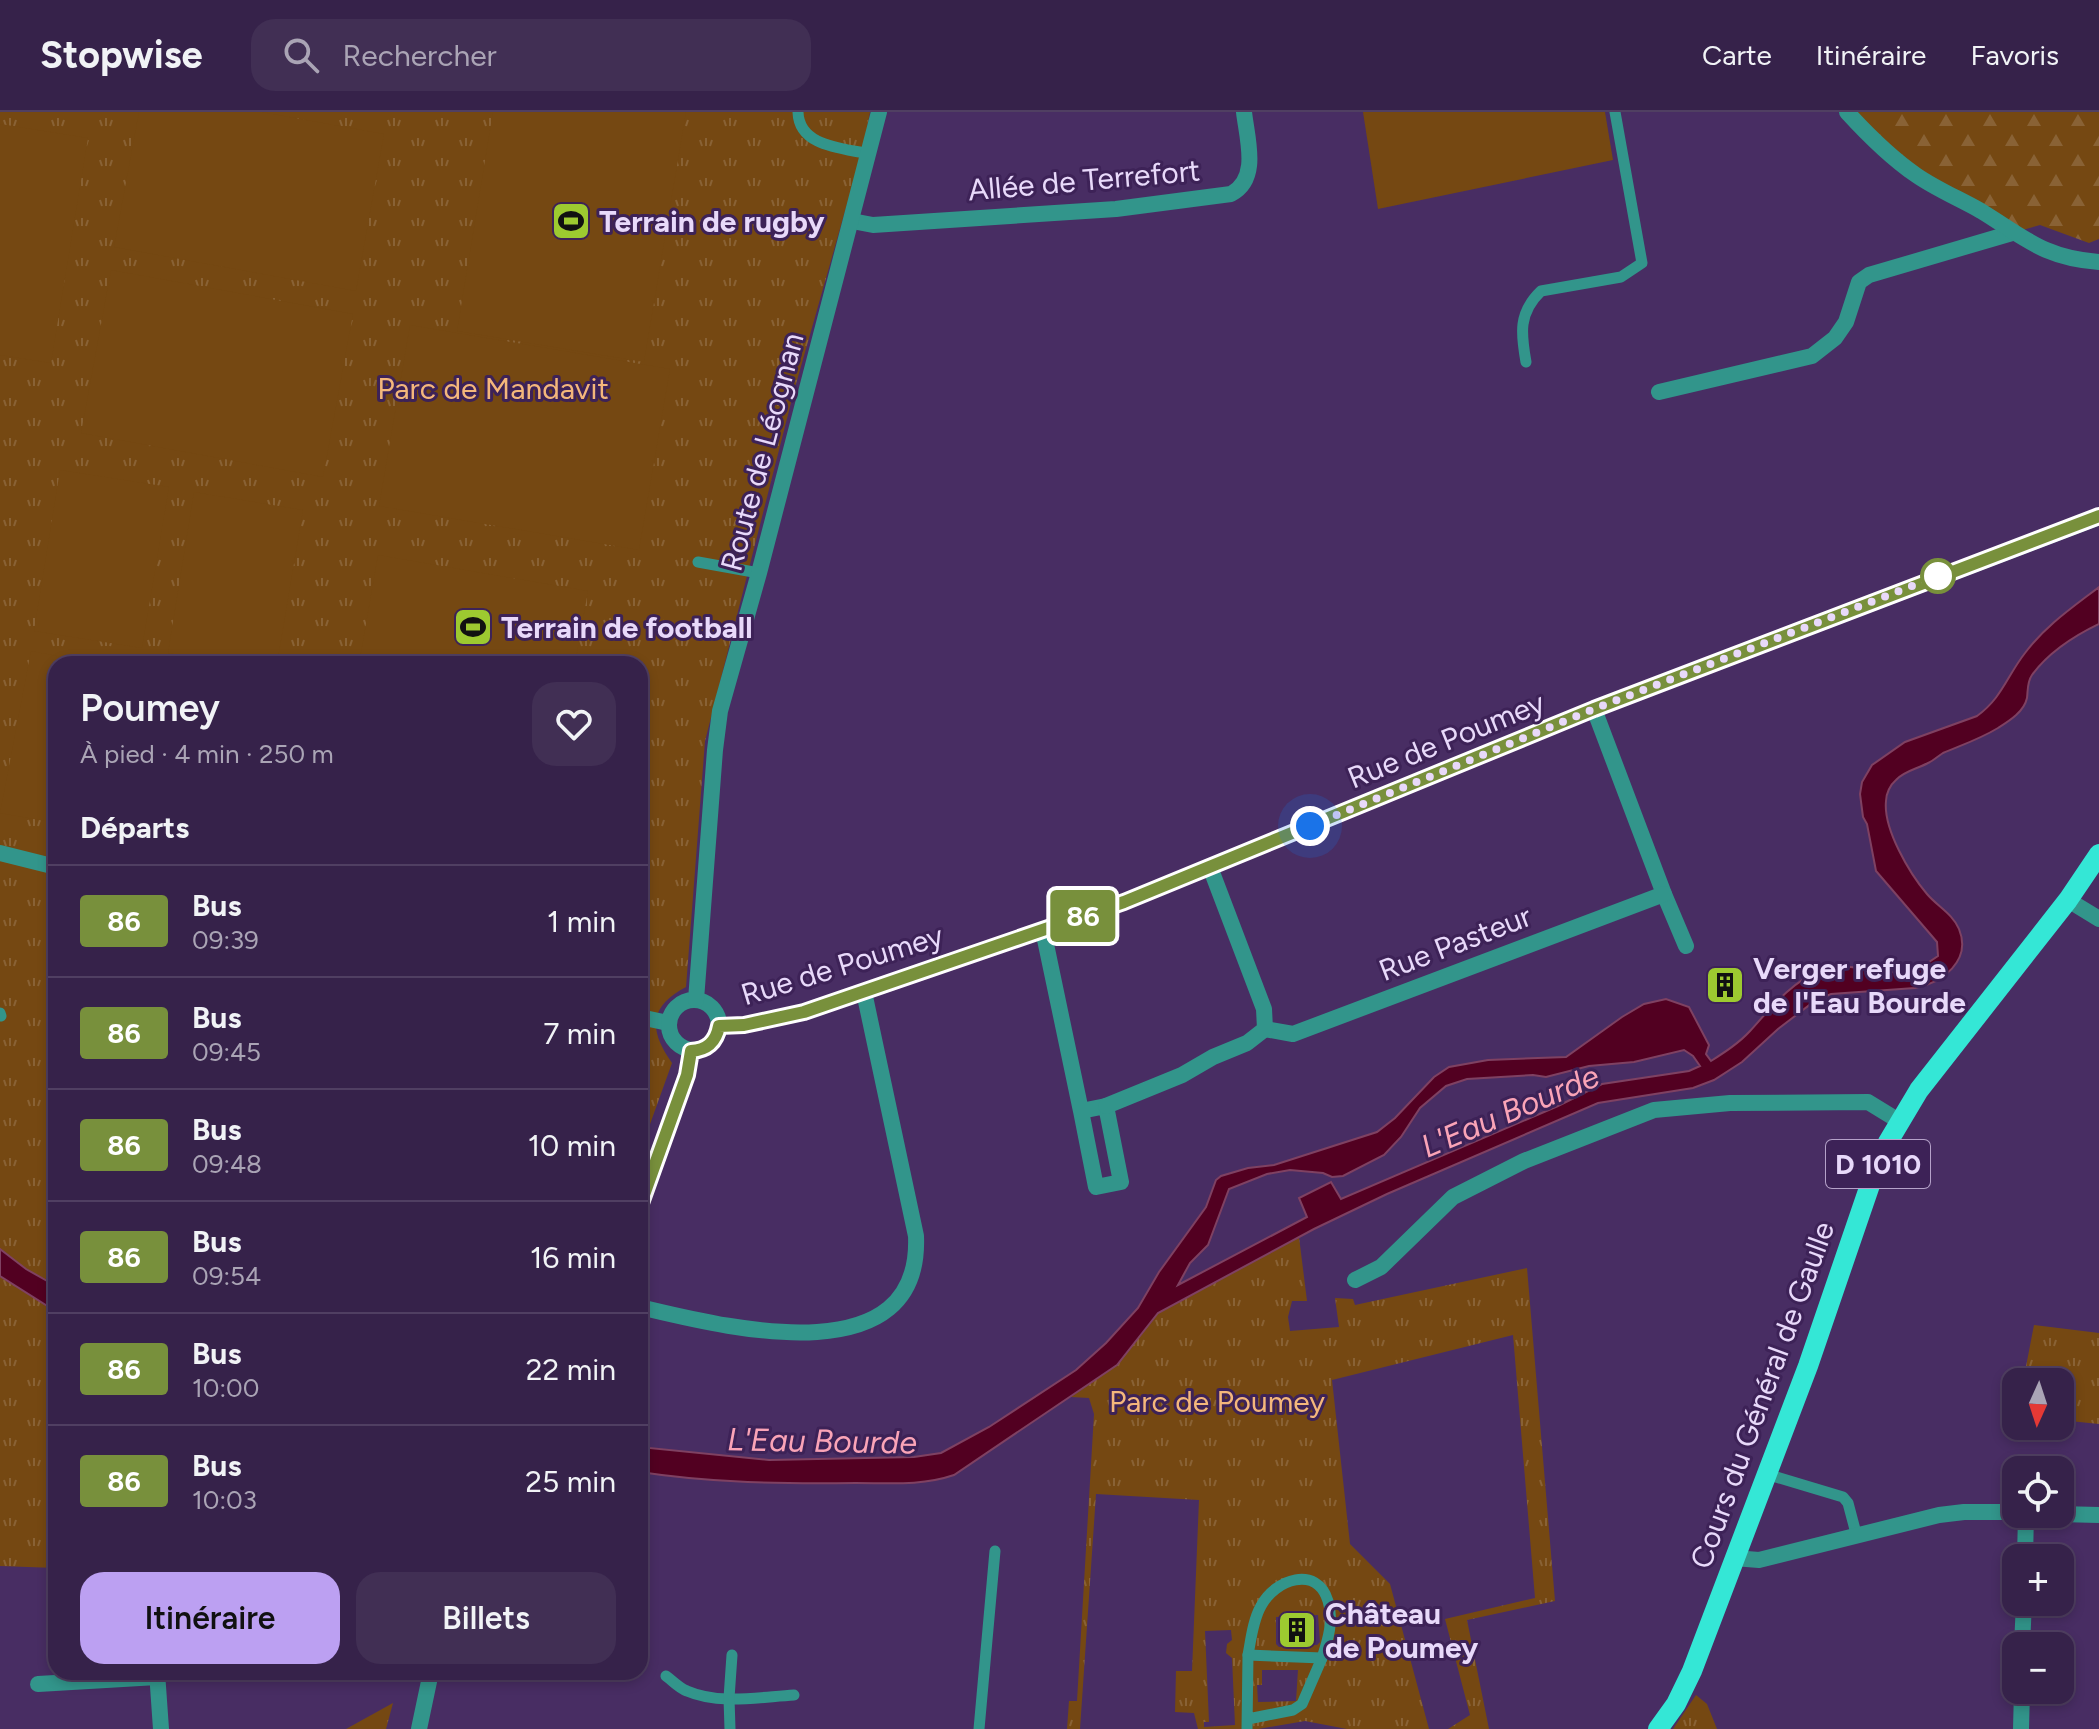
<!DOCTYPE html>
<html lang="fr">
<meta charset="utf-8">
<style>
:root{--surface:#36224a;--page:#412f54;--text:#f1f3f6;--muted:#aaa4b5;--line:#503f62;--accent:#bca0f2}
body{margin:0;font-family:Figtree,sans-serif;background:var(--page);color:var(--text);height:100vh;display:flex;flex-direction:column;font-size:30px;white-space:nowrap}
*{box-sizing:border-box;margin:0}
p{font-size:26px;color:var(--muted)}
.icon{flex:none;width:44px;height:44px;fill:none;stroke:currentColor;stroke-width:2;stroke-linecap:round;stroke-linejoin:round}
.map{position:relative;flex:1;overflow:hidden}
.details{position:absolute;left:48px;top:544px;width:600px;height:1024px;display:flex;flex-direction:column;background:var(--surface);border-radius:24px;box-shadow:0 4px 12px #0003,0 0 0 2px var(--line)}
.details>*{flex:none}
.badge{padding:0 16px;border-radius:6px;font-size:28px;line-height:52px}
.needle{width:52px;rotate:183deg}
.fabs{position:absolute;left:2002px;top:1256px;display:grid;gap:16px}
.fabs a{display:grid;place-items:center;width:72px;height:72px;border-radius:16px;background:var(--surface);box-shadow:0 4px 12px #0003,0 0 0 2px var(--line);font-size:40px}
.you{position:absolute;width:40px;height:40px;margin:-20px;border:6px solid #fff;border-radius:50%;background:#1a73e8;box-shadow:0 0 0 12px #1a73e833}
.map>.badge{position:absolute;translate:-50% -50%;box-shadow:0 0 0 4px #fff}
h2{padding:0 32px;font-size:30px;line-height:72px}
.round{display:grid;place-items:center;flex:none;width:84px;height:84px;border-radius:24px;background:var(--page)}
.head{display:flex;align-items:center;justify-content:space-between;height:136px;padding:0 32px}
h1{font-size:38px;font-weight:600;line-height:60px}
.primary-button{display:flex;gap:16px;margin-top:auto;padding:16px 32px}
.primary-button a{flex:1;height:92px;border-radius:24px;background:var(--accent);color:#111;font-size:32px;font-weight:600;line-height:92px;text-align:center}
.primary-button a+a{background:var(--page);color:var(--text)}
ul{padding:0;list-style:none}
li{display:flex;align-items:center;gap:24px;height:112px;padding:0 32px;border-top:2px solid var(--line)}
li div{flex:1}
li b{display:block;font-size:30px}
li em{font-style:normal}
li .badge{min-width:88px;font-weight:700;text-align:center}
header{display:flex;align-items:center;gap:48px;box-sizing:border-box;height:112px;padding:0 40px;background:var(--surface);border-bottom:2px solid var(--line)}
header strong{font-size:38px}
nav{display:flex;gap:44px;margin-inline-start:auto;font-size:28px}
.search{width:560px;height:72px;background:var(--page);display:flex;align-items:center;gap:20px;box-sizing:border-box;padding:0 28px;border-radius:24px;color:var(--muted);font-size:30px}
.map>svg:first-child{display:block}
</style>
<header>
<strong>Stopwise</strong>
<div class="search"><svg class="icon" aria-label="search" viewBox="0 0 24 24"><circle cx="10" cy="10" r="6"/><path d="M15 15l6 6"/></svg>Rechercher</div>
<nav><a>Carte</a><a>Itinéraire</a><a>Favoris</a></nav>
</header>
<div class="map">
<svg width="2099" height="1617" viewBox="0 0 2099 1617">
<defs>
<pattern id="grass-tufts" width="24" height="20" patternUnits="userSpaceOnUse" patternTransform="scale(2)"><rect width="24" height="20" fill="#754812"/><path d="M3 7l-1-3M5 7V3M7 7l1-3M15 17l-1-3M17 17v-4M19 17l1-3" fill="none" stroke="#896235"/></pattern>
<pattern id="forest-firs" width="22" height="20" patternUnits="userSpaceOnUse" patternTransform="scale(2)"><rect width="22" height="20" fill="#754812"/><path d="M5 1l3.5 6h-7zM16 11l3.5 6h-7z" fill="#896235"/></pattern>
</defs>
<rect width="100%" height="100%" fill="#482d63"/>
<g fill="url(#grass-tufts)" fill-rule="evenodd">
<path d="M0,0H870L864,32L794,279L705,629L686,875C648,895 649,918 672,951L640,1040V552H56V1456L0,1454Z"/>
<path d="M1299,1125L1307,1189H1292L1288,1205L1290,1219L1339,1215L1335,1186L1353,1187L1355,1193L1527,1156L1555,1489L1467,1508L1489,1617H1448L1470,1603L1445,1507L1535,1486L1513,1223L1332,1268L1350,1432L1390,1472L1429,1617H1347L1305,1609L1258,1617H1198L1194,1601L1175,1600L1176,1559H1192L1199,1388L1096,1382L1080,1617H1067L1069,1589H1077L1094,1302L1089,1286L1071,1285L1117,1253L1158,1201ZM1318,1503L1320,1530L1317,1533L1279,1535L1276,1532V1505ZM1231,1518L1232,1528L1227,1532L1226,1541L1232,1546L1235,1613L1204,1615V1610H1209L1205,1519ZM1262,1558H1298L1296,1589L1258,1590L1257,1573H1262Z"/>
<polygon points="2034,1213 2099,1221 2099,1312 2060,1308 2060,1270 2023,1270"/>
<polygon points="1696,1583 1707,1592 1717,1617 1673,1617"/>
<polygon points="393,1591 386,1617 346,1617"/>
</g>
<polygon fill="url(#forest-firs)" points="1847,0 2099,0 2099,127 2089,131 2040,113 2012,121 1918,65"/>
<g fill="#754812">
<polygon points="139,0 262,0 384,22 356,179 114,135"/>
<polygon points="493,0 686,0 644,250 457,219"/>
<polygon points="1363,0 1605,0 1613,48 1378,97"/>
<polygon points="0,12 88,26 51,251 0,243"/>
<polygon points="111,158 353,202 323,365 81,321"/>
<polygon points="410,213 670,257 639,438 379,394"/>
<polygon points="60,358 169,375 142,536 34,519"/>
<polygon points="194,380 303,398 277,552 232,552 168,541"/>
<polygon points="378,443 588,479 575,552 359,552"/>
<polygon points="31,539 97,552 56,552 56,711 0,701"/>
</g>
<g fill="#520021" stroke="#7f4162" stroke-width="2" fill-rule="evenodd">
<path d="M2099,475V512C2074,524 2049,540 2032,563C2027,570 2028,578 2027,586C2024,600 2009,609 1998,616C1980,627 1962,633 1943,641C1938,644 1933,649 1928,651C1917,657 1904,659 1896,668C1890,673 1886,682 1886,689C1883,717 1910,762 1927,782C1937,794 1953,802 1959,817C1972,849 1942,871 1915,876L1831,882L1816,888L1778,917L1742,950L1714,968L1693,976L1598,991L1387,1082L1314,1117L1158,1201L1117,1253L954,1363C922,1374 889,1371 856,1371C784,1372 711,1371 640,1360V1335L769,1348L914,1345L941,1341L989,1315L1076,1258L1106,1231L1138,1196L1159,1160L1206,1095L1216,1068L1221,1064L1248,1056L1274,1053L1377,1020L1395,1006L1434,965L1449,955L1488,948L1566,945L1622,905L1644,892L1666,887L1689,895L1709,933L1706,942L1711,949C1725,940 1739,931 1750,919C1770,897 1792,869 1820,859C1863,843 1890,880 1938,844L1937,830L1876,759L1867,712L1863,705L1860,682L1862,670L1872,653L1905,630L1977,604C2002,586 2007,564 2025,541C2045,514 2073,495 2099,475ZM1684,938L1693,944L1700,954L1689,959L1602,972L1558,994L1341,1087L1331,1070L1299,1086L1307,1105L1178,1173L1190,1151L1208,1133L1229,1077L1267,1062L1290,1058L1323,1061L1332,1065L1343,1064L1384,1043L1401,1025L1420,996L1446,974L1467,967L1533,963L1546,965L1589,954L1634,950Z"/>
<polygon points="0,1137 26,1157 56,1174 56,1196 49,1195 0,1164"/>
</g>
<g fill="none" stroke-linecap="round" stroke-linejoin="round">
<g stroke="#32958b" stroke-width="11">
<path d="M798,0C799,35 843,36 869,42"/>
<path d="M1526,250C1521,222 1518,201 1541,179L1621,165L1642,151L1615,0"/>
<polyline points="698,450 759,461"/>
<polyline points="0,901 1,904"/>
<polyline points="1766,1362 1843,1385 1848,1391 1857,1425"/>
<path d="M1248,1543C1251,1527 1253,1508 1261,1494C1275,1467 1317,1453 1328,1489C1334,1508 1328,1528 1322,1546"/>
<path d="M666,1564C673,1569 679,1576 687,1579C719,1593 760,1585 794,1583"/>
<polyline points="730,1617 729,1586 732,1543"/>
<polyline points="979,1617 995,1439"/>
<polyline points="1247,1617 1248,1543 1322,1546 1302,1592 1293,1598 1248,1607"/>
</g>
<g stroke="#32958b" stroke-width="16">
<path d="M852,109L873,113L1116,97L1231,82C1260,67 1247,27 1244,0"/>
<polyline points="1659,280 1812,244 1835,226 1846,210 1859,170 1869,163 2012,121"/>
<polyline points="1594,597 1664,782 1686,834"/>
<polyline points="0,741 56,755"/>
<polyline points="2068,788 2099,807"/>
<polyline points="1043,818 1081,999 1106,994 1121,1070 1096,1075 1081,999"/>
<polyline points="640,905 668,911"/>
<polyline points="1265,917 1293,922 1664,782"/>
<polyline points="1106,994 1182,963 1213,945 1247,931 1265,917 1264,897 1210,755"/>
<polyline points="1355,1168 1381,1155 1453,1085 1524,1049 1654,998 1730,991 1868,990 1899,1009"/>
<path d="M640,1195C721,1214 922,1267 916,1124L864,880"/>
<polyline points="2059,1402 2099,1403"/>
<polyline points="1734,1446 1759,1448 1939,1403 1964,1400 2016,1400"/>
<polyline points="2025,1446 2026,1402"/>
<polyline points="2022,1534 2024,1490"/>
<polyline points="56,1544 56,1550"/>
<polyline points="157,1560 161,1617"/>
<polyline points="38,1572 157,1565"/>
<polyline points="2021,1617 2022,1578"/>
</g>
<g stroke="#32958b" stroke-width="16">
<path d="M1847,0C1868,23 1890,45 1916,63C1936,77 1960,87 1981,99C2025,126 2044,146 2099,150"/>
<circle cx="694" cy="913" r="25"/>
<polyline points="696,888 715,638 720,599 759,461 879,0"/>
<polyline points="719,914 744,913 804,900 1124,790 1594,597 2099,405"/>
<polyline points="640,1095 687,963 691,939"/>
<polyline points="419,1617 431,1560"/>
</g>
<polyline stroke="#34e7d6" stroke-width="20" points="1658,1617 1676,1592 1692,1559 1808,1254 1870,1073 1888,1030 1919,978 2068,788 2099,742"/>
</g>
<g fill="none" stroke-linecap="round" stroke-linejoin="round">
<defs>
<path id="line" d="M640,1094L687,963L691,939C707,938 716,930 719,914L744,913L804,900L1124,790L1594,597L2099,404"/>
</defs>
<use href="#line" stroke="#fff" stroke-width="18"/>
<use href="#line" stroke="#78903c" stroke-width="12"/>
<polyline stroke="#e8d9fa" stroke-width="8" stroke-dasharray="0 14.4" points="1310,714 1594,597 1938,464"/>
</g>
<defs>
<symbol id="stadium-square" viewBox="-11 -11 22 22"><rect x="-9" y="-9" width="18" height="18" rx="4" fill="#9dca30" stroke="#3d2257"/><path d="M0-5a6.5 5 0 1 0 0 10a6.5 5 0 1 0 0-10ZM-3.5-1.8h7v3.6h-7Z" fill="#111"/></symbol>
<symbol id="building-square" viewBox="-11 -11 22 22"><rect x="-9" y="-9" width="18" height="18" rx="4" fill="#9dca30" stroke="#3d2257"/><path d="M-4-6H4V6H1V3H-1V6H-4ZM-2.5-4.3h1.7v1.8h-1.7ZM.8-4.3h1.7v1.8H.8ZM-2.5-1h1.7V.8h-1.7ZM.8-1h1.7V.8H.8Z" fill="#111"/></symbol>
</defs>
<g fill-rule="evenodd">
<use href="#stadium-square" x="549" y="87" width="44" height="44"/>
<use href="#stadium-square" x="451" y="493" width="44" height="44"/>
<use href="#building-square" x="1703" y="851" width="44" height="44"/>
<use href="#building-square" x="1275" y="1496" width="44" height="44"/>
</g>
<circle fill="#fff" stroke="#78903c" stroke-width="4" cx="1938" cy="464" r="16"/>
<g text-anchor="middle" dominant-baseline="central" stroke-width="6" stroke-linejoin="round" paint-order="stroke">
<rect fill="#3d2257" stroke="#b5a2c9" stroke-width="2" x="1826" y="1028" width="104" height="48" rx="6"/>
<g font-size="28" font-weight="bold" fill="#e8d9fa">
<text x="1878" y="1052">D 1010</text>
</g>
<g font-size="30" fill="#e8d9fa" stroke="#3d2257">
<text transform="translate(1084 68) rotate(-5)">Allée de Terrefort</text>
<text transform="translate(762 340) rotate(-75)">Route de Léognan</text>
<text transform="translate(1446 628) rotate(-22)">Rue de Poumey</text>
<text transform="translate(1455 831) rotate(-21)">Rue Pasteur</text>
<text transform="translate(842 853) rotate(-17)">Rue de Poumey</text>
<text transform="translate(1762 1283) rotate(-70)">Cours du Général de Gaulle</text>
</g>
<g font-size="30" font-weight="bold" fill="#e8d9fa" stroke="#3d2257" text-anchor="start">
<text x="599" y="109">Terrain de rugby</text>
<text x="501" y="515">Terrain de football</text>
<text x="1753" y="856">Verger refuge<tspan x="1753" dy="34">de l'Eau Bourde</tspan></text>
<text x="1325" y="1501">Château<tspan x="1325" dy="34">de Poumey</tspan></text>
</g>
<g font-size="30" fill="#f4b77b" stroke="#3d2257">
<text x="493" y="276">Parc de Mandavit</text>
<text x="1217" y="1289">Parc de Poumey</text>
</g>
<g font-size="32" font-style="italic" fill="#faa4b7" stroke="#3d2257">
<text transform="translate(1510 999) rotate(-23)">L'Eau Bourde</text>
<text transform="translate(822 1329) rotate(1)">L'Eau Bourde</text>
</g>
</g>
</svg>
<div class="fabs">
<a><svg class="needle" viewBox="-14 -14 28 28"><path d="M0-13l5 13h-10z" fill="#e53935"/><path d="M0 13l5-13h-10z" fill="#aaa4b5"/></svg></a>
<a><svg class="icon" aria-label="locate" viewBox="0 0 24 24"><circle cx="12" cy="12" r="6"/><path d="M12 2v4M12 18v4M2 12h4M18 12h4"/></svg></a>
<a>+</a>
<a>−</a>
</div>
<div class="you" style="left:1310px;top:714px"></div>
<b class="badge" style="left:1083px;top:804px;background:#78903c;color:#fff">86</b>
<section class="details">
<div class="head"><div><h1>Poumey</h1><p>À pied · 4 min · 250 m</p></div><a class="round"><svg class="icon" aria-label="heart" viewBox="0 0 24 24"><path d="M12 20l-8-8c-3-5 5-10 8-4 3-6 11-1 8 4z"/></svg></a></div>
<h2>Départs</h2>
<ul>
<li><span class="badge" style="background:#78903c;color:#fff">86</span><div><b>Bus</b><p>09:39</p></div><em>1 min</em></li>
<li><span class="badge" style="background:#78903c;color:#fff">86</span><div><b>Bus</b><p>09:45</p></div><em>7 min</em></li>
<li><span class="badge" style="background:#78903c;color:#fff">86</span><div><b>Bus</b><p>09:48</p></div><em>10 min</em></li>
<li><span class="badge" style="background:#78903c;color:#fff">86</span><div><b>Bus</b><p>09:54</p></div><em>16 min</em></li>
<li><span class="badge" style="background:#78903c;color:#fff">86</span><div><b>Bus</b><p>10:00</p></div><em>22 min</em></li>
<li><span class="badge" style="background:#78903c;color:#fff">86</span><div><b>Bus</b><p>10:03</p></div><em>25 min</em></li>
</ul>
<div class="primary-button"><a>Itinéraire</a><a>Billets</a></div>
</section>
</div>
